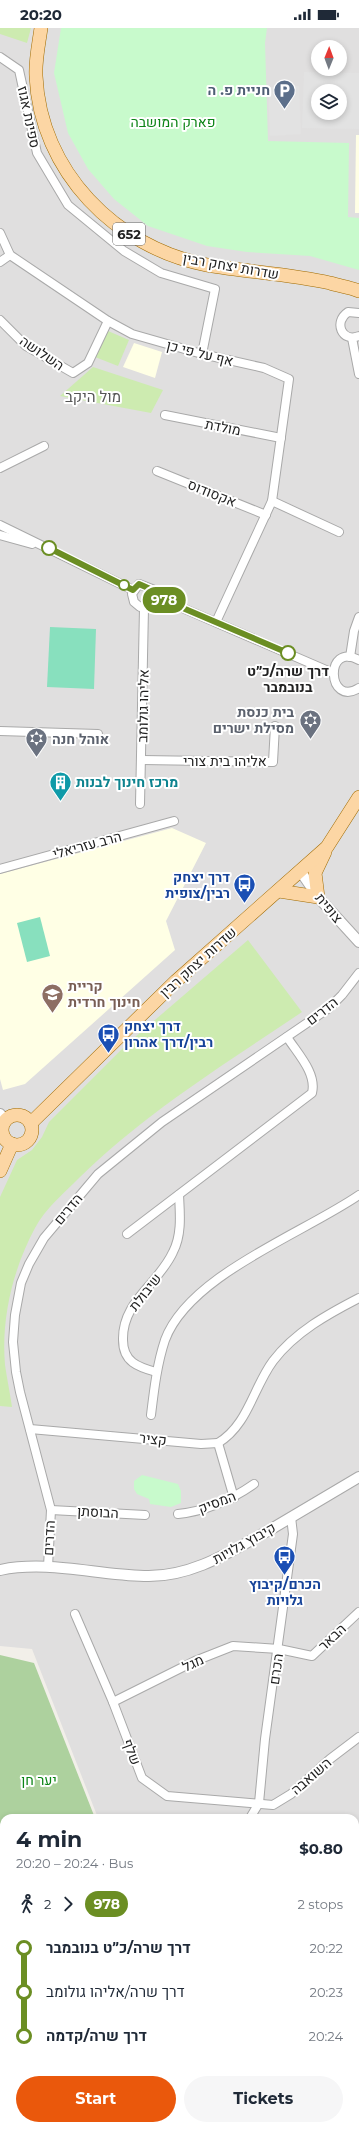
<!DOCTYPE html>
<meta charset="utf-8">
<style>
:root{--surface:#fff;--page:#f6f6f7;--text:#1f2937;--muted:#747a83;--accent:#ea580c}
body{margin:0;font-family:Montserrat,Heebo,sans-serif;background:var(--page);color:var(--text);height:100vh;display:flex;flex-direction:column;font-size:15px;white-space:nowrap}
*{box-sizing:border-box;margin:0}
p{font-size:13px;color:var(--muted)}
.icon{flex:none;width:22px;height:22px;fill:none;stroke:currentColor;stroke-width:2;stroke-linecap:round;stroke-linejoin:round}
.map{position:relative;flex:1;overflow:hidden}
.panel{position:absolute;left:0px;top:1786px;width:359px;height:316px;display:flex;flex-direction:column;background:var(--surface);border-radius:12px 12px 0 0;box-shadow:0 2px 6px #0003}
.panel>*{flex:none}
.badge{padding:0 8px;border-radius:13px;font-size:14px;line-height:26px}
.needle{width:26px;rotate:1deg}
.fabs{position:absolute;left:311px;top:12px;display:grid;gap:8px}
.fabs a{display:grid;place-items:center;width:36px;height:36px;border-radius:50%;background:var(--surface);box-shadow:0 2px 6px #0003;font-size:20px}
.map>.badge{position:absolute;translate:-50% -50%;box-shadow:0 0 0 2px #fff}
.legs{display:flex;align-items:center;gap:6px;height:44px;padding:0 16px;font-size:13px}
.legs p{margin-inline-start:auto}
.overview{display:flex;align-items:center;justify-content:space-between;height:68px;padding:0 16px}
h1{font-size:22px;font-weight:700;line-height:30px}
.action{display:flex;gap:8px;margin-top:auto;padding:8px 16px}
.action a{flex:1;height:46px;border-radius:24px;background:var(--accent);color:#fff;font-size:16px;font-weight:700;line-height:46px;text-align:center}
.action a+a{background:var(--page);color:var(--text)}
ul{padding:0 16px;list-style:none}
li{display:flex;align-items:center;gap:14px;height:44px;font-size:15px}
li i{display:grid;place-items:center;width:6px;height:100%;margin:0 5px;background:currentColor}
li i::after{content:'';width:10px;height:10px;margin:-5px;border:3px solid;border-radius:50%;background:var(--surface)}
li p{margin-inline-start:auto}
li:first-child i{background:linear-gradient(#0000 50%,currentColor 0)}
li:last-child i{background:linear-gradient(currentColor 50%,#0000 0)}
.status{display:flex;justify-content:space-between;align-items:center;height:28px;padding:0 20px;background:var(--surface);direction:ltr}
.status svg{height:11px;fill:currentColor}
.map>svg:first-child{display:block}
</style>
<div class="status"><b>20:20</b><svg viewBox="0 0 49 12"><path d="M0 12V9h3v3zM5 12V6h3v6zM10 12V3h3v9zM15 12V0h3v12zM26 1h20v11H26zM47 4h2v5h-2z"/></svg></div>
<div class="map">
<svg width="359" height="2102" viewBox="0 0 359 2102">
<rect width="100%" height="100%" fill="#f2efe9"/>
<g fill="#e0dfdf" fill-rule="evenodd">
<path d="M0,0H359V2019L355,2021V1790H98L32,1621L0,1618ZM318,19H340V41H318ZM318,63H340V85H318Z"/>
<polygon points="4,1924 4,2098 194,2098 188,2102 0,2102 0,1928"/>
</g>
<g fill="#ffffe5">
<polygon points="356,107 359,107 359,185 355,185"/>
<polygon points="134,315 162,324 155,350 123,339"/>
<polygon points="172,800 206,815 166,893 175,922 25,1056 3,1062 0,1051 0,846"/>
</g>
<polygon fill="#c7c7b4" points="359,2029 359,2102 196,2102 204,2098 355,2098 355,2031"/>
<g fill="#cdebb0">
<polygon points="0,0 31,0 27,15 0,6"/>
<polygon points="108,303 129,312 118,338 95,329"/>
<polygon points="93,339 163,362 151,385 60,368"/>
<path d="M248,912L302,984C225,1036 145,1085 79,1150C64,1165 45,1181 35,1200C13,1241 1,1290 5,1337C7,1351 10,1365 12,1379L0,1378V1169L17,1132L32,1122L42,1109L49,1094L127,1016Z"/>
</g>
<polygon fill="#add19e" points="0,1627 34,1635 95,1790 4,1790 4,1916 0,1921"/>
<g fill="#c8facc">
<polygon points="61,0 267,0 265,15 268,113 349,115 348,189 359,190 359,242 310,228 247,224 207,218 148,198 114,171 88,141 68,105 54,45"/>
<polygon points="142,1447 178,1456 181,1463 181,1475 171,1479 150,1476 149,1471 137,1466 134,1461 134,1453"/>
</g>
<g fill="#88e0be">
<polygon points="50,599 96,601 94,661 47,659"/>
<polygon points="40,889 50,928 27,934 17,895"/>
</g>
<g fill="#e2e2e2" fill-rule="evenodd">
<path d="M304,44L359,45V101L302,100ZM318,63H340V85H318Z"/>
<polygon points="299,58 301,106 270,108 268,59"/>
</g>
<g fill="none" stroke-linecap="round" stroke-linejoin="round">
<defs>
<g id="minor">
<polyline points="0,29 19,42 37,125 68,177 124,223 161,245 215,261 202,326"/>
<polyline points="0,205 10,227 108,293 132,306 202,326 264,340 289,351 272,473 216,594"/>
<polyline points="0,234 10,227"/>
<path d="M359,285L348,284C333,294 342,315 359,308"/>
<polyline points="0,292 26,318 73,345 88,335 108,293"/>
<polyline points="352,310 359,346"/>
<polyline points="165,387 281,410"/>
<polyline points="0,440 44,418"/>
<polyline points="157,443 266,487"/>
<polyline points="272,473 339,504"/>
<polyline points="0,497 133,562"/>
<polyline points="0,507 32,516"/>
<polygon points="139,556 157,563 156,574 151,578 140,579 134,574 132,566"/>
<polyline points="157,569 333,645"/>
<polyline points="350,629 354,603 359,589"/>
<path d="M359,632C324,613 327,680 359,660"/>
<polyline points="0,703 98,706"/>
<polyline points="142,732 273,734 275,698"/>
<polyline points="140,776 144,580"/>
<polyline points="0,841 174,793"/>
<path d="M127,1206L312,1065C317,1045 297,1025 287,1009"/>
<path d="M156,1344C138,1339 123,1334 123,1312C122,1273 158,1257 173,1224C182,1207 180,1186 179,1167"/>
<path d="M151,1387C154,1362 157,1336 165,1312C189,1247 304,1205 359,1167"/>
<polyline points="30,1401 201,1416 218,1415 234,1470"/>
<path d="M218,1415C248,1397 253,1360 273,1333C295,1304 328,1286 359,1270"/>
<polyline points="51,1482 145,1487"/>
<path d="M178,1486C206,1483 231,1472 254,1456"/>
<polyline points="48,1539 51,1482 20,1364 16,1344 13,1314 15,1287 21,1255 29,1236 44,1210 98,1146 162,1094 329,980 342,967 359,945"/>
<polyline points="75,1586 113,1674 142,1750 167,1768 273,1777 291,1766 330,1731 359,1709"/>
<polyline points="113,1674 195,1633 233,1618 279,1621 312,1628 359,1584"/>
<polyline points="250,1790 259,1775 265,1711 293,1506 291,1489"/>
<polyline points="355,1847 359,1845"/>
<polyline points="355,1931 359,1930"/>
<polyline points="355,2008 359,2008"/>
<polyline points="0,2040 4,2036"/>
<polyline points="34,2102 37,2098"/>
<polyline points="170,2102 176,2098"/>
<polyline points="333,2102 347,2099 359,2101"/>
</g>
<g id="tertiary">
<polyline points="301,844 318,869 359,914"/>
<polyline points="0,1086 6,1093"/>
<path d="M0,1542C48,1532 96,1547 144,1548C192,1550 233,1522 273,1500C302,1483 330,1466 359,1449"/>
</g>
<g id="primary">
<path d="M41,0C39,15 35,33 36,48C40,143 116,220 207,237C248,244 290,246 330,255C339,258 350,259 359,263"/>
<polyline points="279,863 318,869 315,845 325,824"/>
<circle cx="17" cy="1102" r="15"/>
<polyline points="31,1095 176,953 327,819 359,769"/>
<polyline points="0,1143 12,1116"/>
</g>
</defs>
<use href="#minor" stroke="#a9a9a9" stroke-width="10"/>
<use href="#tertiary" stroke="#a9a9a9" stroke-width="12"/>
<use href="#primary" stroke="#a06b00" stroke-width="14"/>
<use href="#minor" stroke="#fff" stroke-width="8"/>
<use href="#tertiary" stroke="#fff" stroke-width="10"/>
<use href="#primary" stroke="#fcd6a4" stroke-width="13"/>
</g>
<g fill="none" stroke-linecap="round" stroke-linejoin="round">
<defs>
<polyline id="line-1" points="49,520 133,562 139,556 157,564 157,569 288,625"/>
</defs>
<use href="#line-1" stroke="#fff" stroke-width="9"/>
<use href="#line-1" stroke="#6b8e23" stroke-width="6"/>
</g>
<defs>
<symbol id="parking-pin" viewBox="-11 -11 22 30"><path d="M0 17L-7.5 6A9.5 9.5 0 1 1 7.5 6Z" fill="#5c6f8a" stroke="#fff"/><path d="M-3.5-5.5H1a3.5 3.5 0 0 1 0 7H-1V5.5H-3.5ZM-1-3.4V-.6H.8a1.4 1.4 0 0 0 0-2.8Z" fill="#fff"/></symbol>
<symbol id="synagogue-pin" viewBox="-11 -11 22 30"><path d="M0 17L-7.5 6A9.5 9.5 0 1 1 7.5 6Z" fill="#6b7280" stroke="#fff"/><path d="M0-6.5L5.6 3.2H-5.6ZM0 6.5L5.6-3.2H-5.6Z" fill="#fff"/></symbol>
<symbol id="building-pin" viewBox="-11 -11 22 30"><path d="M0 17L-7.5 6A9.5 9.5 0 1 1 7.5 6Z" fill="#0f9aa8" stroke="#fff"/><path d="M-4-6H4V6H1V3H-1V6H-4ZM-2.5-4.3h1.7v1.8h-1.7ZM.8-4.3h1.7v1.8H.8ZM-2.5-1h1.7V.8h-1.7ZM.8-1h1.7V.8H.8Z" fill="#fff"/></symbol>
<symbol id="bus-pin" viewBox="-11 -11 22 30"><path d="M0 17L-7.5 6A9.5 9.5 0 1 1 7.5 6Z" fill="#1a4fb4" stroke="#fff"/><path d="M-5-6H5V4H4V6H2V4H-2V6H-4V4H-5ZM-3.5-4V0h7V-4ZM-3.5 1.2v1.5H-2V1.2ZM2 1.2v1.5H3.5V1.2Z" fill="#fff"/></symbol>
<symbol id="school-pin" viewBox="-11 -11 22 30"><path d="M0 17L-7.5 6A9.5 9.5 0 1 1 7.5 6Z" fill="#8d6e63" stroke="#fff"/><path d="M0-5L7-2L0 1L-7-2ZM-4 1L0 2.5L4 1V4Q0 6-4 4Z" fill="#fff"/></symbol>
</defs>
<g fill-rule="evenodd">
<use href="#parking-pin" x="272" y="50" width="25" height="34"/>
<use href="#synagogue-pin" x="298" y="680" width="25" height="34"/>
<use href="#synagogue-pin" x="24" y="698" width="25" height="34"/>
<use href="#building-pin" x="48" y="742" width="25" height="34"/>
<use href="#bus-pin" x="232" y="844" width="25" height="34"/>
<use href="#school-pin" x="40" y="954" width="25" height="34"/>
<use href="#bus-pin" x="96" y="994" width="25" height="34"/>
<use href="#bus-pin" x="272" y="1516" width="25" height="34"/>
</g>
<g fill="#fff" stroke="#6b8e23" stroke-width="2">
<circle cx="49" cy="520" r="7"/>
<circle cx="124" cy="557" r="5"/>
<circle cx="288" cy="625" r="7"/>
</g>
<g text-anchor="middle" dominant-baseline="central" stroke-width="4" stroke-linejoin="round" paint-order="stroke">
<rect fill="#fff" stroke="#646464" stroke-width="1" x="113" y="195" width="32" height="22" rx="3"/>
<g font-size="13" font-weight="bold" fill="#222">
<text x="129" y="206">652</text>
</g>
<g font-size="14" font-weight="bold" fill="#4e5e75" stroke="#fff" text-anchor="end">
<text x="270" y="62">חניית פ. ה</text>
</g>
<g font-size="14" fill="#222" stroke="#fff">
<text transform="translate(29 89) rotate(78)">ספינת אגוז</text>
<text transform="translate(231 238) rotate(10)">שדרות יצחק רבין</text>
<text transform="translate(42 325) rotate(34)">השלושה</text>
<text transform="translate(200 325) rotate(14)">אף על פי כן</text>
<text transform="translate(223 399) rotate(11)">מולדת</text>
<text transform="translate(212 465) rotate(22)">אקסודוס</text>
<text transform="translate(143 678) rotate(-89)">אליהו גולומב</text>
<text x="225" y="733">אליהו בית צורי</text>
<text transform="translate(87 817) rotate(-15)">הרב עזריאלי</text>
<text transform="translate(329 880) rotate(50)">צופית</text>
<text transform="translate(198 934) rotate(-42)">שדרות יצחק רבין</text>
<text transform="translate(322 983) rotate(-38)">הדרים</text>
<text transform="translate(68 1181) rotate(-50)">הדרים</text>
<text transform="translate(145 1264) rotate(-52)">שיבולת</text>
<text transform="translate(153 1411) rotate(6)">קציר</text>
<text transform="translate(217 1474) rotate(-21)">המסיק</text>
<text transform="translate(98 1484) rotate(3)">הבוסתן</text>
<text transform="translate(49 1510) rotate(-87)">הדרים</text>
<text transform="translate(244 1515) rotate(-29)">קיבוץ גלויות</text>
<text transform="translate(332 1609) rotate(-43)">הבאר</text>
<text transform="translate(193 1635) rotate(-25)">מגל</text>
<text transform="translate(276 1641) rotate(-82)">הכרם</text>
<text transform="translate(132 1724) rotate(69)">שלף</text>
<text transform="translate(311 1748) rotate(-41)">השואבה</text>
</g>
<g font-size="14" fill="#0c8416" stroke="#fff">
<text x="173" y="94">פארק המושבה</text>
<text x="39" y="1752">יער חן</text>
</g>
<g font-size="14" font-weight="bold" fill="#222" stroke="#fff">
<text x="288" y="643">דרך שרה/כ״ט<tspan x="288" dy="16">בנובמבר</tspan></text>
</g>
<g font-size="14" font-weight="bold" fill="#5b616d" stroke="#fff" text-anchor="end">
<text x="294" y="684">בית כנסת<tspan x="294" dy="16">מסילת ישרים</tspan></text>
<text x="52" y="711" text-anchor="start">אוהל חנה</text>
</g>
<g font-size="14" font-weight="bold" fill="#0d838f" stroke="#fff" text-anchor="start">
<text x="76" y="754">מרכז חינוך לבנות</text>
</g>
<g font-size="14" font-weight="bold" fill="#164399" stroke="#fff" text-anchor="end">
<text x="230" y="849">דרך יצחק<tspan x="230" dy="16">רבין/צופית</tspan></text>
<text x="124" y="998" text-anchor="start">דרך יצחק<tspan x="124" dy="16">רבין/דרך אהרון</tspan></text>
<text x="285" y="1556" text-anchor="middle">הכרם/קיבוץ<tspan x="285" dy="16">גלויות</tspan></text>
</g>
<g font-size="14" font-weight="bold" fill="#785e54" stroke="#fff" text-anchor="start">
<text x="68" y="958">קריית<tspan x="68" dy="16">חינוך חרדית</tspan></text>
</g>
<g font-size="15" fill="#555" stroke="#fff">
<text x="93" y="368">מול היקב</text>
</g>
</g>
</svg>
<div class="fabs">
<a><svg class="needle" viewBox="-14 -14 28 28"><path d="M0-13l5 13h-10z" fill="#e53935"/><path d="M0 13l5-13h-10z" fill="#747a83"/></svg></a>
<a><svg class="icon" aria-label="layers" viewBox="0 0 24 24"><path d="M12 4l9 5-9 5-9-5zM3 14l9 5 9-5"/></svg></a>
</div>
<b class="badge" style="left:164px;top:572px;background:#6b8e23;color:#fff">978</b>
<section class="panel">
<div class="overview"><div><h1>4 min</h1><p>20:20 – 20:24 · Bus</p></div><b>$0.80</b></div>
<div class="legs"><svg class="icon" aria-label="walk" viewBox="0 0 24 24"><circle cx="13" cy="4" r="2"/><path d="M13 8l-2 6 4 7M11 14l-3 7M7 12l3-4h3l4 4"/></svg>2<svg class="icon" aria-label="forward" viewBox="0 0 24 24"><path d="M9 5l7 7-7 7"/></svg><b class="badge" style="background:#6b8e23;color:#fff">978</b><p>2 stops</p></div>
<ul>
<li><i style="color:#6b8e23"></i><b>דרך שרה/כ״ט בנובמבר</b><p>20:22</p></li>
<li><i style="color:#6b8e23"></i><span>דרך שרה/אליהו גולומב</span><p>20:23</p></li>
<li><i style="color:#6b8e23"></i><b>דרך שרה/קדמה</b><p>20:24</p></li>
</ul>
<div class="action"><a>Start</a><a>Tickets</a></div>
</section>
</div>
